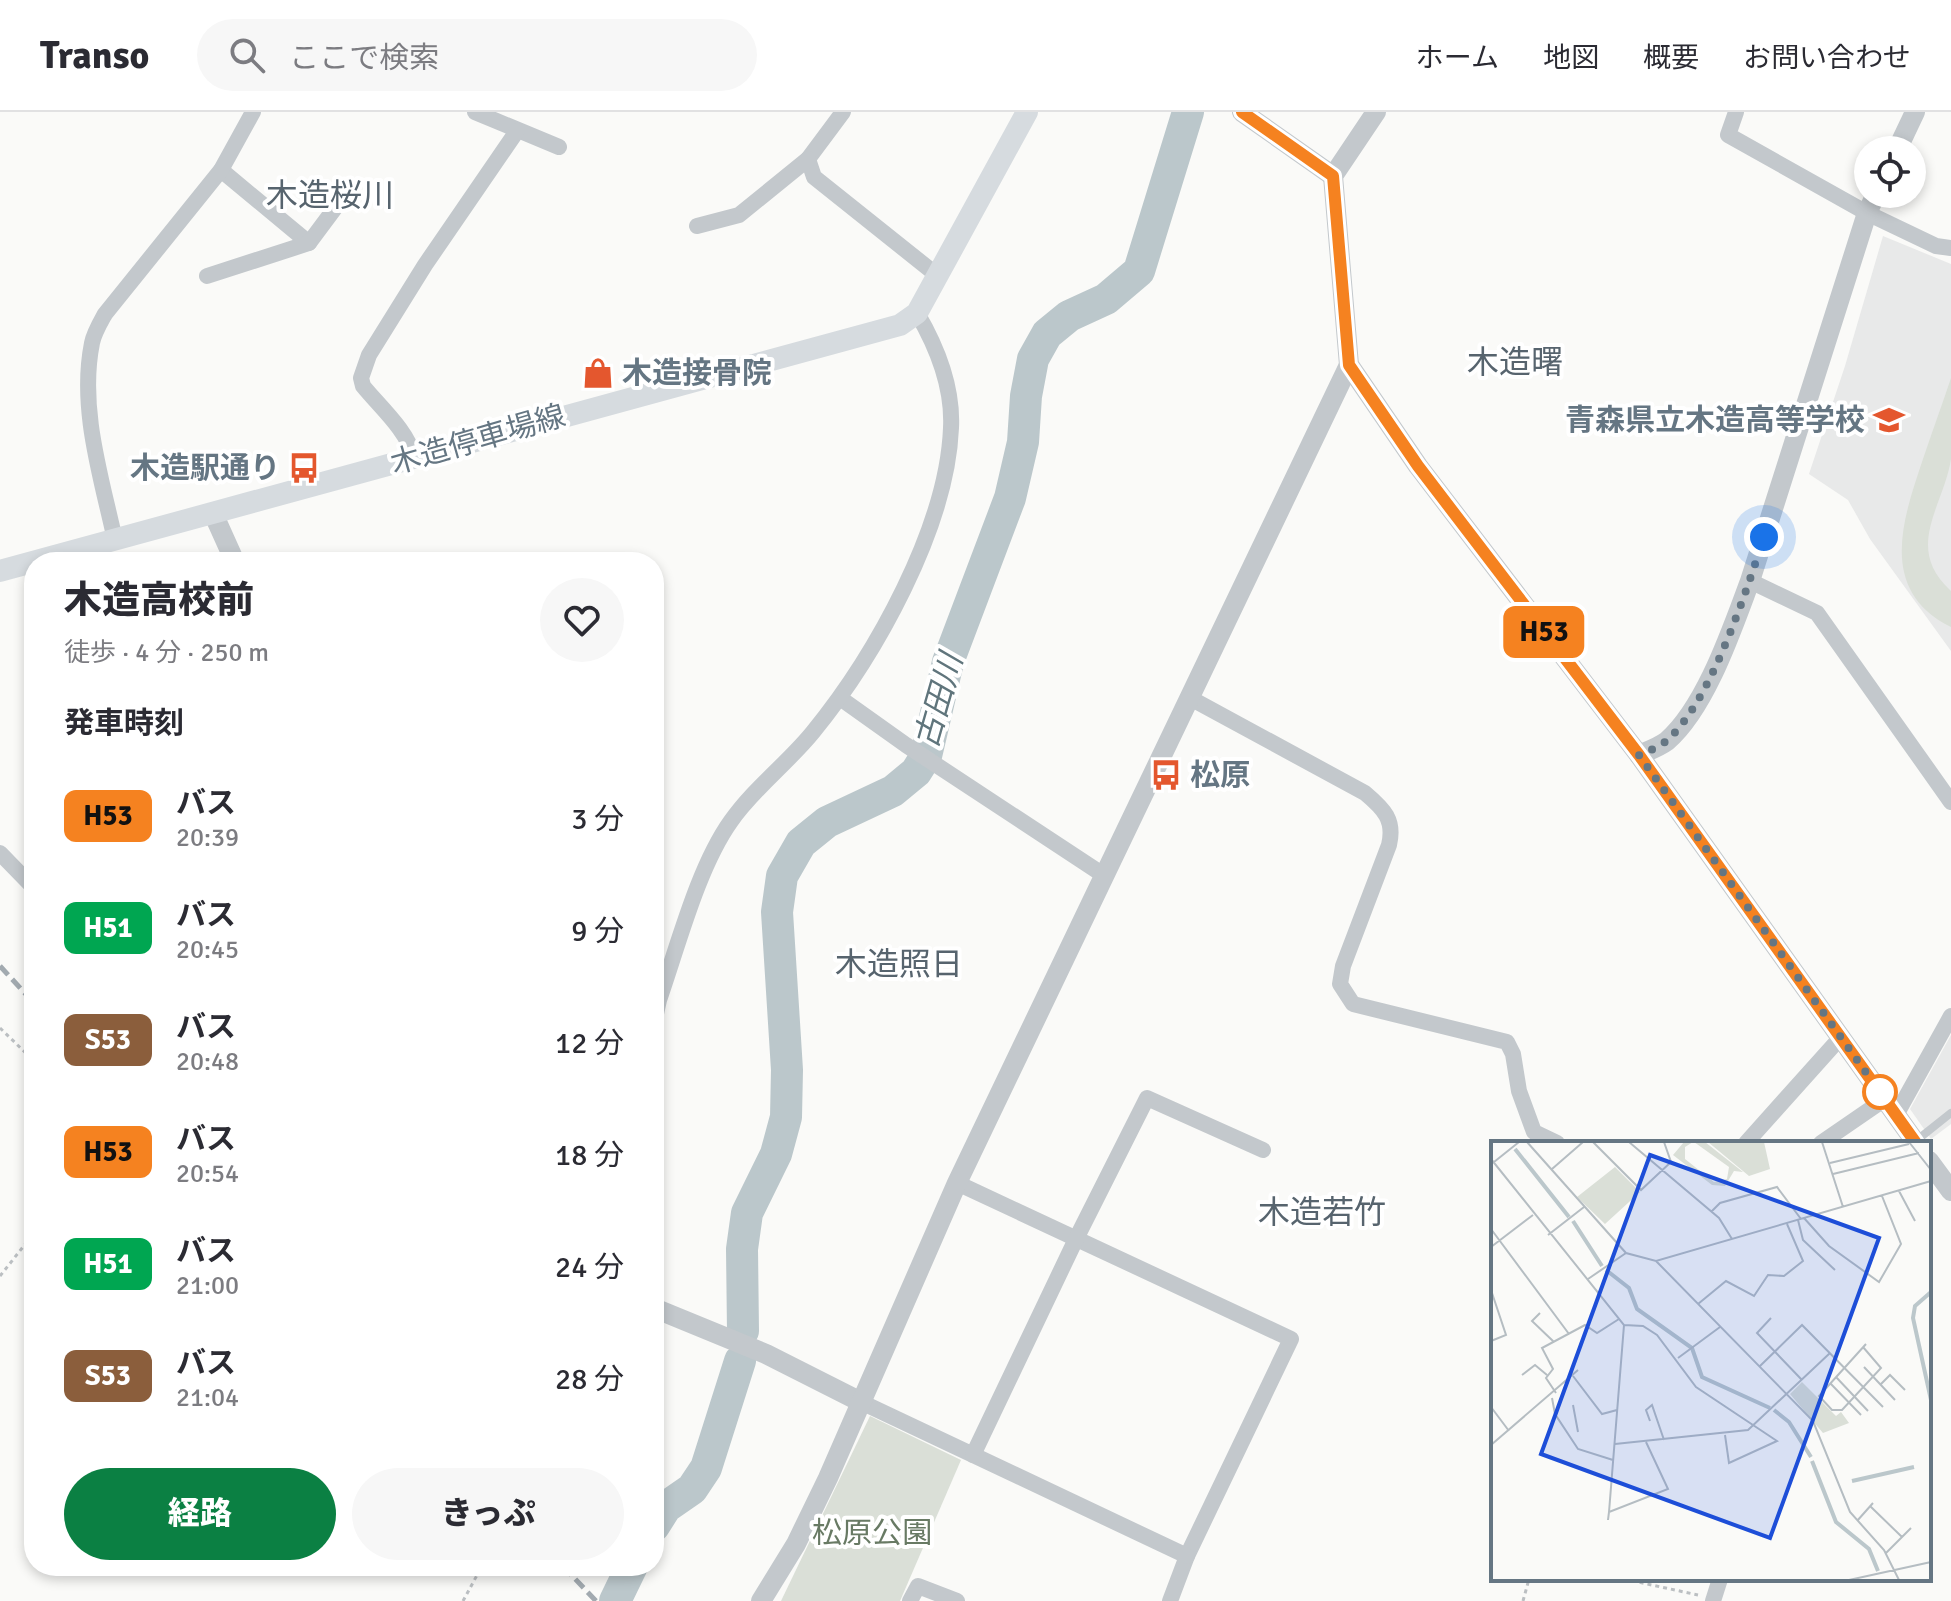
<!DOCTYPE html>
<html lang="ja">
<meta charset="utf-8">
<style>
:root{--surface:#fff;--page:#f7f7f7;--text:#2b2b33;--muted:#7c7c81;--line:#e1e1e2;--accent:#0b8043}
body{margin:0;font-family:Signika,"Noto Sans JP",sans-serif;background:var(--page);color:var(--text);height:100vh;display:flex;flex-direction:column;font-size:30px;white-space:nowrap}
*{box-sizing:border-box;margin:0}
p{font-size:26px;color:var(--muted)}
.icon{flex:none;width:44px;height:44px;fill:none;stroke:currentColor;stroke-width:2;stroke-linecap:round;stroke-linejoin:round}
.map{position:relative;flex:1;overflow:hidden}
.side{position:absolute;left:24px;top:440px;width:640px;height:1024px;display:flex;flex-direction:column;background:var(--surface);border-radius:32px;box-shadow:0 4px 12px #0003}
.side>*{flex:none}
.badge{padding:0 16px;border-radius:12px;font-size:28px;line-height:52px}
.buttons{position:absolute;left:1854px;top:24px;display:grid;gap:16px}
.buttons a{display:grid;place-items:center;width:72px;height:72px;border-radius:50%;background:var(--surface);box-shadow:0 4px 12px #0003;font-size:40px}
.you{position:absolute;width:40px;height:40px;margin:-20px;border:6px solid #fff;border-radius:50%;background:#1a73e8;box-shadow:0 0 0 12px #1a73e833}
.map>.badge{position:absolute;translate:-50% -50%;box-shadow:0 0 0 4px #fff}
h2{padding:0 40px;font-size:30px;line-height:72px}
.round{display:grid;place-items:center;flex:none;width:84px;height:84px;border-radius:42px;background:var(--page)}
.headline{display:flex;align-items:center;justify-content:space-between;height:136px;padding:0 40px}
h1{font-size:38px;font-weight:800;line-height:60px}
.primary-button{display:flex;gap:16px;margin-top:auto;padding:16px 40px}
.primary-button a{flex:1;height:92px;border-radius:48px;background:var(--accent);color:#fff;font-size:32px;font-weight:800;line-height:92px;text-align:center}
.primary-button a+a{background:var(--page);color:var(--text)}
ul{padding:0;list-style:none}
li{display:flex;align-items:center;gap:24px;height:112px;padding:0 40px}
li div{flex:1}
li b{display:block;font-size:30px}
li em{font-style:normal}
li .badge{min-width:88px;font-weight:700;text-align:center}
header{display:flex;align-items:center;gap:48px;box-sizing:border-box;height:112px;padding:0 40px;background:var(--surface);border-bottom:2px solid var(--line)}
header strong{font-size:38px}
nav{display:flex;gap:44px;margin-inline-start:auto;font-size:28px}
.search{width:560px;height:72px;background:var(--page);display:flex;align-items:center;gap:20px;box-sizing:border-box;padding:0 28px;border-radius:44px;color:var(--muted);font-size:30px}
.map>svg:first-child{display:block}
</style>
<header>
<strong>Transo</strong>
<div class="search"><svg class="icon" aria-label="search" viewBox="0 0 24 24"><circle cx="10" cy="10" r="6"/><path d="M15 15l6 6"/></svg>ここで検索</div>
<nav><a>ホーム</a><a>地図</a><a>概要</a><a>お問い合わせ</a></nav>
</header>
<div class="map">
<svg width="1951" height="1489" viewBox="0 0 1951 1489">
<rect width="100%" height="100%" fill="#fafaf8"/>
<g fill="#e8e9e9">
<polygon points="1883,124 1951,152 1951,539 1870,427 1848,388 1809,362 1845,254"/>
<polygon points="1951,923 1951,1012 1931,1027 1910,997"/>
</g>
<g fill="#dadfd7">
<path d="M1951,266C1951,292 1951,321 1951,347C1944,394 1903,436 1951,479V515C1877,478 1903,407 1923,347C1932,320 1942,293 1951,266Z"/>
<polygon points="870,1304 961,1348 900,1489 781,1489"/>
</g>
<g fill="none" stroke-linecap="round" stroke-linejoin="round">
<g stroke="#bbc7cb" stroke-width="32">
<polyline points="743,1219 742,1137 747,1101 776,1042 786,1005 787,958 777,800 782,764 801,731 827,710 893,679 916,660 926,644 948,550 1010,386 1023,330 1026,284 1033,247 1047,222 1069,204 1106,187 1139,159 1188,0"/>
<polyline points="654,1414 666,1395 692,1377 706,1356 740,1249"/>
<polyline points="615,1489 632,1454"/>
</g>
<g stroke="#bbbfc2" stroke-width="3" stroke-dasharray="4 4" stroke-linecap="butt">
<polyline points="0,916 34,949"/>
<polyline points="0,1164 34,1121"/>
<polyline points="1624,1467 1698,1483"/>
<polyline points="463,1489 482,1454"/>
<polyline points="1523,1489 1529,1467"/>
</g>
<polyline stroke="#c3c8cc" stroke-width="8" points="1917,1028 1951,1001"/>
<g stroke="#c3c8cc" stroke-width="16">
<polyline points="475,0 559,35"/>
<polyline points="843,0 808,47 814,65 938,164"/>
<polyline points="1736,0 1728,23 1867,101 1936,134 1951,136"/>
<polyline points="221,58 309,131"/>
<polyline points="697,114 739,103 808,47"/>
<polyline points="207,164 309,131 347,80"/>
<path d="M414,345C407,318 380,295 363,274L361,266L369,243L425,153L517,19"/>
<path d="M115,428C101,364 79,296 92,231C94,221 100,211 105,202L221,58L253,0"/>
<polyline points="1750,469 1817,501 1951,690"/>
<polyline points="840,586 906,633 1105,764"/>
<path d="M1190,586L1365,681C1384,697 1395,708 1389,733L1343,854L1340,872L1353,892L1507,930L1513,942L1519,979L1534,1020L1557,1031"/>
<polyline points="0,741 34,776"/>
<path d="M654,911L659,888C678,834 698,755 731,709C754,676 788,651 813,620C875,544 947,416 951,316C953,276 937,235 917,201"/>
<polyline points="1896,1003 1951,904"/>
<polyline points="1746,1031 1841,925"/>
<polyline points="1821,1031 1885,987"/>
<polyline points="957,1071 1291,1227 1187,1444 1170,1489"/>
<polyline points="861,1290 1187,1444"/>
<polyline points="973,1343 1076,1127 1147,986 1263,1038"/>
<polyline points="910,1489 918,1474 957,1489"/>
<polyline points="1713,1489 1720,1467"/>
</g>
<g stroke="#c3c8cc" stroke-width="20">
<polyline points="1242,0 1333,64"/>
<polyline points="1376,0 1333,64 1349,253 1418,354 1639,643 1916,1031"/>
<polyline points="1897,38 1915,0"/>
<polyline points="213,401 235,450"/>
<path d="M1639,643C1648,639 1659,635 1667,629C1706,595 1732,517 1750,469L1867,101L1876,82"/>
<polyline points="1929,1049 1951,1079"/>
<polyline points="654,1196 766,1242 861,1290"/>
<polyline points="761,1489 796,1432 828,1366 957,1071 1349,253"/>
</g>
<polyline stroke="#d6dbdf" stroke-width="22" points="0,459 900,213 917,201 1027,0"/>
<g stroke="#a2aab0" stroke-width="5" stroke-dasharray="12 6" stroke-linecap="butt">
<polyline points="0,854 34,891"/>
<polyline points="563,1454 596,1489"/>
</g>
</g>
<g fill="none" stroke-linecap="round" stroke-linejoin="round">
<defs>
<polyline id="line" points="1242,0 1333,64 1349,253 1418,354 1639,643 1916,1031"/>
</defs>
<use href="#line" stroke="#fff" stroke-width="18"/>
<use href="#line" stroke="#f58220" stroke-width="12"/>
<path stroke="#657683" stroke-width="8" stroke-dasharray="0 14.4" d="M1764,425C1746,480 1710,592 1666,629C1659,636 1647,639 1639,643L1880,980"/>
</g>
<defs>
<symbol id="shop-bare" viewBox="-9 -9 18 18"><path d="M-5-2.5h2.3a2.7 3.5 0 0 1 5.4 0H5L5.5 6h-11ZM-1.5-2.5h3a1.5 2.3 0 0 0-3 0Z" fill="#e4572e" stroke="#fff" stroke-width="2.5" paint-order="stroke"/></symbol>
<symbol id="school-bare" viewBox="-9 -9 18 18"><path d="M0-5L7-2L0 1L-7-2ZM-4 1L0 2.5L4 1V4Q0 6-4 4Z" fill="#e4572e" stroke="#fff" stroke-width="2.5" paint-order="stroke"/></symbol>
<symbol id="bus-bare" viewBox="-9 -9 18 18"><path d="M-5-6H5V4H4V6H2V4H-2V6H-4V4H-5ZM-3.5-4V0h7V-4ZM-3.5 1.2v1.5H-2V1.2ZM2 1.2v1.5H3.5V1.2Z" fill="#e4572e" stroke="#fff" stroke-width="2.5" paint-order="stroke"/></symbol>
</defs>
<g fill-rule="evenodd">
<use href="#shop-bare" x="576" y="239" width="44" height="44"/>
<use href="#school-bare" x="1867" y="286" width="44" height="44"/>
<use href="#bus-bare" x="282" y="334" width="44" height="44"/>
<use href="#bus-bare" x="1144" y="641" width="44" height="44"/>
</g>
<circle fill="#fff" stroke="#f58220" stroke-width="4" cx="1880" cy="980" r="16"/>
<g text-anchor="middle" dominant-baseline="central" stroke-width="8" stroke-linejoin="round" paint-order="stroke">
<g font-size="30" font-weight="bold" fill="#657683" stroke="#fff" text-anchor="start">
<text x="622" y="261">木造接骨院</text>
<text x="1865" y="308" text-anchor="end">青森県立木造高等学校</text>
<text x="280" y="356" text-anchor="end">木造駅通り</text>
<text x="1190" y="663">松原</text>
</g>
<g font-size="30" fill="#657683" stroke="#fff">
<text transform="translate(478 328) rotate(-16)">木造停車場線</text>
</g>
<g font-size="30" fill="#687a64" stroke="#fff">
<text x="872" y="1421">松原公園</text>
</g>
<g font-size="32" fill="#57646e" stroke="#fff">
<text x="330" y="83">木造桜川</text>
<text x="1515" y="250">木造曙</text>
<text x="899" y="852">木造照日</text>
<text x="1322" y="1100">木造若竹</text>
</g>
<g font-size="32" font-style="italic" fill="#60757c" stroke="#fff">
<text transform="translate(939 589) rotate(-74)">古田川</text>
</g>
</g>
<g transform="translate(1491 1029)">
<rect width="440" height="440" fill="#fafaf8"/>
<path d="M193,1H202L194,6V18L223,41L236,38L238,26L203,1H214L252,31L243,30L234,45L221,44L182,14ZM217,1H273L279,28L258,35ZM124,26L149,51L114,83L86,56ZM311,241L345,275L350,271L358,282L332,292L299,253Z" fill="#dadfd7"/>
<path fill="none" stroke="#bbc7cb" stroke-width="4" d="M24,8L78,76M82,80L111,125M115,129L138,147L146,168L201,207L211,236L279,267M440,151L424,165L422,177L440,259M283,269L298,281L320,316M321,320L345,381L378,408L387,430M361,340L423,326"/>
<path fill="none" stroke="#b5bdc2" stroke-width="2" d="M36,1L135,112L165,120L440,40M102,1L150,49L180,21L173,1M138,1L228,77L241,98M331,1L352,66M418,1L440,29M0,18L133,184L118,371M3,21L28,1M339,22L418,3M61,28L92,1M342,33L428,12M408,50L424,80M220,71L229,62L286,46L310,78M313,77L338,105L388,141L410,103L391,55M307,79L312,99L344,129M0,88L78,193M57,94L93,66M0,106L42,74M165,120L322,280L359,371L393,409L408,439M97,138L135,112M0,149L15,194L0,200M207,163L235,140L263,155L277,134L293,135L312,120L296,83M49,172L41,180L63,201M280,177L266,192L311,239M133,184L152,185L166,194L205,246L286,300L238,322L234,294M372,206L390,227L351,269H341L328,255L375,203M187,217L229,186M268,226L311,184L392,266M373,226L404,259M31,234L44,224L56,234M82,235L111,273L126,269M345,236L377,270M339,242L370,274M390,243L399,234L414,249M65,252L55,237L62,228L51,207L94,184L106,192L128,178M61,257L64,273L87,308L122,319M82,264L87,291M0,266L18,290M159,280L155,269L161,264L173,299M124,303L257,289L339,212M0,304L87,229M379,365L411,396M117,379L118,371L177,348L155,301M366,380L382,362M395,412L420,387M358,439L440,421"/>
<path fill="#1d4ed8" fill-opacity="0.15" stroke="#1d4ed8" stroke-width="4" d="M159,14L388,97L279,397L50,313Z"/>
<rect width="440" height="440" fill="none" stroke="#657683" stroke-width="4"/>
</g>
</svg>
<div class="buttons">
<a><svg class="icon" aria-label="locate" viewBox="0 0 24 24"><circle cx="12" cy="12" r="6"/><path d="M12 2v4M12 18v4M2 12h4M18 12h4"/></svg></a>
</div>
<div class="you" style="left:1764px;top:425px"></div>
<b class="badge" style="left:1544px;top:520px;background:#f58220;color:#111">H53</b>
<section class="side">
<div class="headline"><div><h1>木造高校前</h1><p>徒歩 · 4 分 · 250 m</p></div><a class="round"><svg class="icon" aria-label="heart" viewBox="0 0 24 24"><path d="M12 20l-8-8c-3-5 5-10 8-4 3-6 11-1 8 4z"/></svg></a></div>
<h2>発車時刻</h2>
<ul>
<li><span class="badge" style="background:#f58220;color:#111">H53</span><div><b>バス</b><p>20:39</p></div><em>3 分</em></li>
<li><span class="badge" style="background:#00a651;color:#fff">H51</span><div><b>バス</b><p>20:45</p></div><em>9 分</em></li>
<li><span class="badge" style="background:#8b5e3c;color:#fff">S53</span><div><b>バス</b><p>20:48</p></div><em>12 分</em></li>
<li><span class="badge" style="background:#f58220;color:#111">H53</span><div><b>バス</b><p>20:54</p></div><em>18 分</em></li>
<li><span class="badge" style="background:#00a651;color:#fff">H51</span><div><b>バス</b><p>21:00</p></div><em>24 分</em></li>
<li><span class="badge" style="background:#8b5e3c;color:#fff">S53</span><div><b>バス</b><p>21:04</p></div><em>28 分</em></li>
</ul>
<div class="primary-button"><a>経路</a><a>きっぷ</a></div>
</section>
</div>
